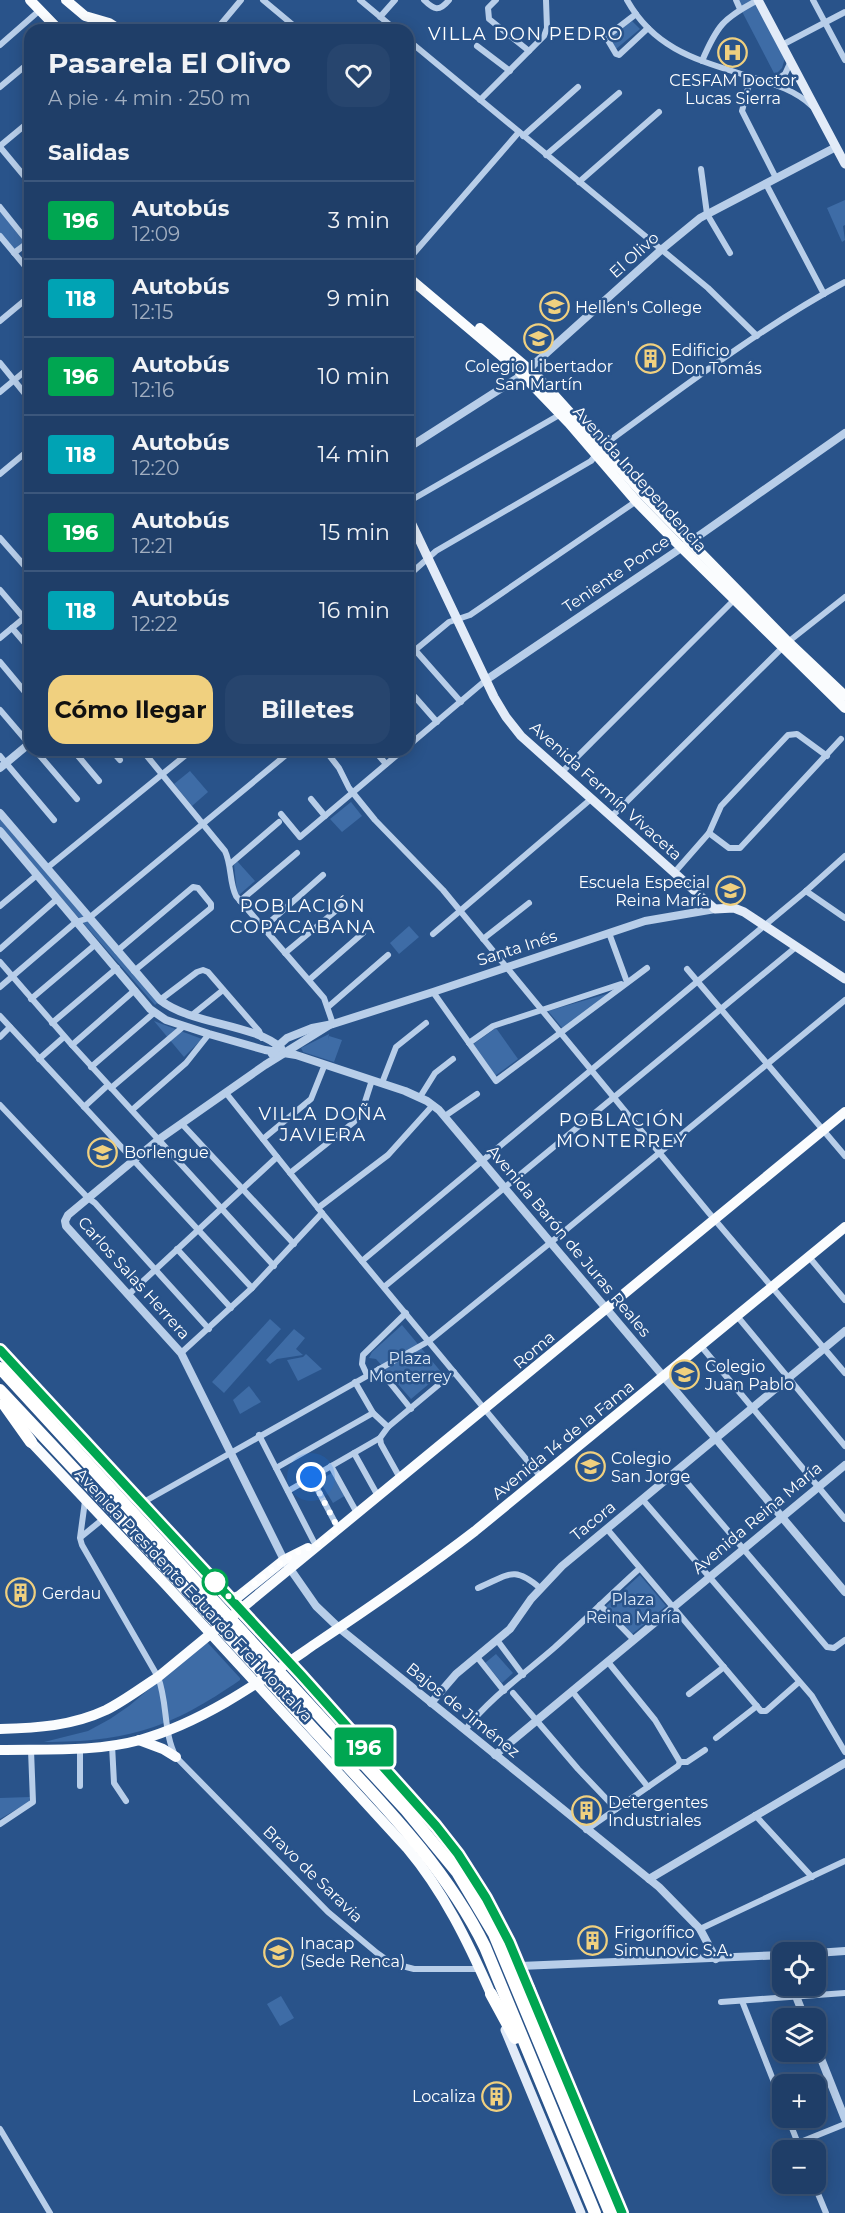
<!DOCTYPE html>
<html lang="es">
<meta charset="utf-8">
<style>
:root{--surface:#1f3e68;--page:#27456e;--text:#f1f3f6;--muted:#a1aec0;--line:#3c577c;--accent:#f0d07f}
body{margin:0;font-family:Montserrat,sans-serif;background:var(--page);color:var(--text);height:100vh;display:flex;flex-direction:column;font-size:22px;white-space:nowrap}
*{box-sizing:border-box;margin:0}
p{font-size:20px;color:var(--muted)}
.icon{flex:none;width:33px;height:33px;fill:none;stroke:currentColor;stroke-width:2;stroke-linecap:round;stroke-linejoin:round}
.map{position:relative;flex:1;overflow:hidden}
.drawer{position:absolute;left:24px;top:24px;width:390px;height:732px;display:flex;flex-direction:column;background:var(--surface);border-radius:18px;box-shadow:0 3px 15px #0003,0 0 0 2px var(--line)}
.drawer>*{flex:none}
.badge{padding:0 12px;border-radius:4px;font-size:21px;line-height:39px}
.buttons{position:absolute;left:772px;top:1942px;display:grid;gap:12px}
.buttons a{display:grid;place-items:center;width:54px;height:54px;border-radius:12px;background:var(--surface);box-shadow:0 3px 15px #0003,0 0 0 2px var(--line);font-size:30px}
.you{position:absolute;width:30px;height:30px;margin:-15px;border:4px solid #fff;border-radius:50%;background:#1a73e8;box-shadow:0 0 0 9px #1a73e833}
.map>.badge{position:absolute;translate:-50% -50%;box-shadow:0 0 0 3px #fff}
h2{padding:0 24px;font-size:22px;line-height:54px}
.round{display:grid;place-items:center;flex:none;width:63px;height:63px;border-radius:18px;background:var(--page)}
.headline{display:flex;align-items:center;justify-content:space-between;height:102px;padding:0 24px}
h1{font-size:28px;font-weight:700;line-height:45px}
.button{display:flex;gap:12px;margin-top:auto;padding:12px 24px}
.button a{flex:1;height:69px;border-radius:18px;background:var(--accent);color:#111;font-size:24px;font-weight:700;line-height:69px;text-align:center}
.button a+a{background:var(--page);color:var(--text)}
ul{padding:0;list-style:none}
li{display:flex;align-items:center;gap:18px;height:78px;padding:0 24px;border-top:2px solid var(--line)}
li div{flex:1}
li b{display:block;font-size:22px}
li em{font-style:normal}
li .badge{min-width:66px;font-weight:700;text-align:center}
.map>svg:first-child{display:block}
</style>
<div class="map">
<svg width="845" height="2213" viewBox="0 0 845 2213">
<rect width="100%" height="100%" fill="#29538a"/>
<g fill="#3e6ca6">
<polygon points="736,0 754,0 785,58 782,68 775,75"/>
<polygon points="632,21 640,29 616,49 607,38"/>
<polygon points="845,200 845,225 843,226 845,240 842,242 827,208"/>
<polygon points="0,211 24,242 14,250 0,233"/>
<polygon points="190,771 208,792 192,806 174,784"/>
<polygon points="351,802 362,816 342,832 330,819"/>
<polygon points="0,819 158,1002 155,1005 0,828"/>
<polygon points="237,861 255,881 239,895 237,892 234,865"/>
<polygon points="409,926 419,937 399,954 390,943"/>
<polygon points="610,993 564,1030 548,1011"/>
<polygon points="154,1021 202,1039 184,1057"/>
<polygon points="496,1028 518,1059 495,1076 472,1045"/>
<polygon points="329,1034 328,1040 329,1036 342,1040 334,1062 303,1052 301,1048"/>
<polygon points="270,1319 281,1329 224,1393 212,1382"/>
<polygon points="402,1325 442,1373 411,1399 376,1359 369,1358 372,1352"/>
<polygon points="294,1329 305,1338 296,1349 303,1355 277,1359 270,1364 266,1360"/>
<polygon points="306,1354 322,1369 298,1381 287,1360 303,1357"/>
<polygon points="249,1386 261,1402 240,1414 233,1400"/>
<polygon points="332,1473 346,1495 333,1503 319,1480"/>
<polygon points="640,1575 666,1606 631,1635 605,1607"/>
<path d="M206,1641L240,1678V1680C171,1728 127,1742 44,1742L88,1731L110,1719L129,1706Z"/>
<polygon points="496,1654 513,1673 502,1683 485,1663"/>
<polygon points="30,1797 29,1802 0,1819 0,1798"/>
<polygon points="281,1996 294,2018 280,2026 267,2004"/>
</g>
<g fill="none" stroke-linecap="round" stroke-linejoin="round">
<g stroke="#b8cee9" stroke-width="6">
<polyline points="263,0 299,30"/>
<polyline points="360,0 396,30"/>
<path d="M424,0C434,10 439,12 449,0"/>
<polyline points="496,0 488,8 489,19 529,51"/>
<path d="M627,0C656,52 702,61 754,78C775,84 796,91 812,106"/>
<polyline points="736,0 740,9"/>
<polyline points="813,0 845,60"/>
<polyline points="636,14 606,37 616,54 619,55 648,28"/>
<polyline points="380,17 395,0"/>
<polyline points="216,30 241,0"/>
<polyline points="408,40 708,288 757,336"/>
<polyline points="0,45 40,10"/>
<polyline points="782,45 845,12"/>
<polyline points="477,46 510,71"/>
<path d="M702,61C717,26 723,18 758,0"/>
<polyline points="751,77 742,111 776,178"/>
<polyline points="771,83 785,74 791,61"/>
<polyline points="0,87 30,62"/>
<polyline points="480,100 544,36 547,28 546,0"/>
<polyline points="523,136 578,87"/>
<polyline points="0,146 30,121"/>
<polyline points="0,147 30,183"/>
<polyline points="546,155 619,93"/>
<polyline points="701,169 707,214 730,253"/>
<polyline points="579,182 659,112"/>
<polyline points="766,184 824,294"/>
<polyline points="0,207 28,242"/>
<polyline points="0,236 30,272"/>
<polyline points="14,253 30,241"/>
<polyline points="408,260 519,132"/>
<polyline points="0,321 30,296"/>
<polyline points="0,363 30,400"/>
<polyline points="0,392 30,367"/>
<polyline points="0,474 30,449"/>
<polyline points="408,502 561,414"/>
<polyline points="28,517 30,519"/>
<polyline points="0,538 30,572"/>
<path d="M408,576L436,551L591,461L605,444C682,388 760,328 845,282"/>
<polyline points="0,590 24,618"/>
<polyline points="12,628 30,649"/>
<polyline points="0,638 30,613"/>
<polyline points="408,642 461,702"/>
<polyline points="408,656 449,622 470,615 638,500"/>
<polyline points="0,662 30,698"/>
<polyline points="415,697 437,722"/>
<polyline points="0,710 30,745"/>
<polyline points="408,746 486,680"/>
<polyline points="35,750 77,799"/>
<polyline points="73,750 99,781"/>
<polyline points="111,750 120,760"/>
<path d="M142,750L225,851C232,866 229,882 236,896L324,998L333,1024"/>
<polyline points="325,750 339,768 349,788 375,820 443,890 709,1213 845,1373"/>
<polyline points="374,750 386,764"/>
<polyline points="0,756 54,820"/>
<polyline points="561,773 736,598"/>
<polyline points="311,799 325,816"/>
<polyline points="281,814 300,837 403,750"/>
<polyline points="611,817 788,642 845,597"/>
<polyline points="709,833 729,848 740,848 841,739"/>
<polyline points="230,864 279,822"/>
<polyline points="47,868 192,750"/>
<polyline points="674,873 709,833 721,806 788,735 797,734 827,756"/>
<polyline points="806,891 845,918"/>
<polyline points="240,901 297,853"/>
<polyline points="0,906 37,875"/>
<polyline points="263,928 323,875"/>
<polyline points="609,933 627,982"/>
<polyline points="433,934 591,799"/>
<polyline points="483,939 529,903"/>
<polyline points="0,949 57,899"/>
<polyline points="117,951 193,887 198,888 211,904 211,908 134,971"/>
<polyline points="285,953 344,904"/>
<polyline points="0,962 72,1045 274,1266"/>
<polyline points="687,969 845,1156"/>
<polyline points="309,980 363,933"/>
<polyline points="0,987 76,922 89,918 292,750"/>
<polyline points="433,992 496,1081 647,968"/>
<polyline points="31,999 96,944"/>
<polyline points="160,1000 197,972 203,970 208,972 259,1031 262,1038"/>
<polyline points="328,1007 388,955"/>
<polyline points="192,1015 223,990"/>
<polyline points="0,1016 252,1288"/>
<polyline points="52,1023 117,968"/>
<polyline points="0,1037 10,1027"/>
<polyline points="469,1043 493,1026 621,984"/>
<polyline points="72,1045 135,990"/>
<polyline points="39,1059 64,1037"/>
<polyline points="91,1067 155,1012"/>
<polyline points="382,1083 396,1047 426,1023"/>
<polyline points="111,1088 184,1026"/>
<polyline points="226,1093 322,1213 541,1477"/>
<polyline points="420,1097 435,1073 453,1059"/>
<polyline points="0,1105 88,1198 95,1203 209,1329"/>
<polyline points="84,1107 108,1085"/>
<polyline points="132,1110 186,1063 209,1034"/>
<polyline points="445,1116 477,1094"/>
<polyline points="182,1124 294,1244"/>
<polyline points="263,1139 311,1099 325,1064"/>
<polyline points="290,1173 354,1122 363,1108 372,1080"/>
<polyline points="318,1208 388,1155 433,1105"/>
<polyline points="177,1249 231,1308"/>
<polyline points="809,1257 845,1300"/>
<polyline points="362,1261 806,891 845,856"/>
<polyline points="384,1287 796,947"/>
<polyline points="128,1295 277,1157"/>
<polyline points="737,1316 845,1446"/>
<polyline points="701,1346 845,1519"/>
<polyline points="181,1353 252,1288 322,1213"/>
<polyline points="379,1369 411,1409"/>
<polyline points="367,1375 362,1364 363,1355 406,1313"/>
<polyline points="355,1382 373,1413 388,1427"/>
<polyline points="259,1435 316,1546"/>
<polyline points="354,1453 378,1496"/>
<polyline points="331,1466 357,1513"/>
<polyline points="276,1468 373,1413"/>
<polyline points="677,1471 827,1647 834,1648 845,1640"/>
<polyline points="311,1477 338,1528"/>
<polyline points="400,1478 381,1444 380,1438 388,1427 454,1372"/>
<polyline points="288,1491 380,1438"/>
<polyline points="643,1500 812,1696 845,1752"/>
<path d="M85,1501L80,1538L82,1545L158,1677C168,1703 163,1733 176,1757L328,1912L377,1953L391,1963L414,1969H479"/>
<polyline points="142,1503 429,1341 550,1243 845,1000"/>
<polyline points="607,1529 761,1711 766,1711 799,1682"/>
<polyline points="81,1537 103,1519"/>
<path d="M478,1588C509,1575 513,1565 540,1588"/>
<polyline points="600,1605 634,1640"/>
<polyline points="497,1640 523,1675"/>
<polyline points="477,1657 504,1691"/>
<polyline points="608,1662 655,1720 680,1762"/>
<polyline points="572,1691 648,1787"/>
<polyline points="513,1693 578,1769 616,1809"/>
<polyline points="689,1694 724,1667"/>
<path d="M465,1730C490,1698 524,1674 554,1648C583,1622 610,1595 639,1569"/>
<polyline points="716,1738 757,1706"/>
<polyline points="112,1745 114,1783 126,1801"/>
<polyline points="680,1762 687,1762 705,1750"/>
<polyline points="80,1786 80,1748"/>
<polyline points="755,1815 812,1877"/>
<polyline points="0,1824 33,1802 31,1750"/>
<polyline points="586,1830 678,1766 680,1762"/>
<polyline points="700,1929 845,1861"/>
<polyline points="742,2001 783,2105"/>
<polyline points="721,2002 845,1993"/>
<polyline points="788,2118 801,2151"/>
<polyline points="0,2129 50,2213"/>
<polyline points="798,2143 845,2124"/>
<polyline points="814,2184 826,2213"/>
</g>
<g stroke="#b8cee9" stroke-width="8">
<polyline points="408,448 522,375 661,250 700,218 836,147"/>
<polyline points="486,680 690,542 845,433"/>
<polyline points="0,768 30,743"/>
<path d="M0,813L160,1000C192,1025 252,1023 281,1048"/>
<polyline points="0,831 150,1009 166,1020 209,1034 265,1050 296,1055 405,1091 427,1101 439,1110 845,1592"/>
<polyline points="331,1024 265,1065 158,1140 68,1215 65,1221 66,1226 181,1353 284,1560 316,1606 339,1628 659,1887 700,1929 716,1959"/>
<polyline points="272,1054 278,1046 287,1038 312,1028 333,1024 433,992 645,921 715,909"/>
<polyline points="431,1703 456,1674 510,1629 531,1599 562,1566 845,1331"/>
<polyline points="495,1755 845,1465"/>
<polyline points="649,1879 845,1763"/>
<polyline points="816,1953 845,1951"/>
<polyline points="520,1966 783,1955"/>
<polyline points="792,1986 805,2019"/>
<polyline points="816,2046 845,2119"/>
</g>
<g stroke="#e2ebf8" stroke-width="9">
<polyline points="758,0 845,164"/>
<polyline points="408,516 494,697 506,717 521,736 715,909 734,908 744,912 845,979"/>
<polyline points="0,1349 37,1389"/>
<polyline points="541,2015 622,2213"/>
<polyline points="505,2030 581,2213"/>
</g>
<g stroke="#fafcfe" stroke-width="10">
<polyline points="30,0 59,30"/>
<polyline points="66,0 85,16 109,23 120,30"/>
<polyline points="408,277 516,368 569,423 636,501 677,543 845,708"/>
<polyline points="480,328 537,376 645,496 788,642 845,696"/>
<path d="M63,1417L301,1675L446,1839C482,1885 507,1935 529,1988"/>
<path d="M31,1442L166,1585L407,1848C444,1892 468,1942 491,1994"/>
<polyline points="231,1599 239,1596 284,1560 308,1548"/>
<path d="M0,1729C37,1728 72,1726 106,1710C124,1701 141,1688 158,1677L845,1112"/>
<polyline points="139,1740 163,1749 176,1757"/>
<path d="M0,1750C46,1749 96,1752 140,1740C204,1722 261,1681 315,1644C369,1608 423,1571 475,1531L845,1227"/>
</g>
<g stroke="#fff" stroke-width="12">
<polyline points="0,1368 406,1810 457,1872 494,1934 610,2213"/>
<polyline points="27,1387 63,1417"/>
<path d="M0,1390C103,1499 204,1609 305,1720C370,1792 441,1858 485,1947L595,2213"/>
<polyline points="4,1404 31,1442"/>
<polyline points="529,1988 541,2023"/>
<polyline points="491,1994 515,2038"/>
</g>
</g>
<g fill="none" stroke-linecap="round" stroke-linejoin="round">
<defs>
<polyline id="line" points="0,1350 301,1675 436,1826 458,1854 486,1898 509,1942 622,2213"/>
</defs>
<use href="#line" stroke="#fff" stroke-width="14"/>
<use href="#line" stroke="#00a651" stroke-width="9"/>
<polyline stroke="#fff" stroke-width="6" stroke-dasharray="0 10.8" points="215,1582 211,1577 231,1599 236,1598 284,1560 302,1550 316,1546 338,1528 311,1477"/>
</g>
<defs>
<symbol id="hospital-ring" viewBox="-11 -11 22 22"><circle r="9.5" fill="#29538a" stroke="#f0d07f" stroke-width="1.5"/><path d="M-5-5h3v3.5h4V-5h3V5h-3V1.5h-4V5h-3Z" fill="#f0d07f"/></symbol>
<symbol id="school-ring" viewBox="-11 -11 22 22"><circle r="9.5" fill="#29538a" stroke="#f0d07f" stroke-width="1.5"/><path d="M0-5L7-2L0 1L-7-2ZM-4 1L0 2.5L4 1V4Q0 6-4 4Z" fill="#f0d07f"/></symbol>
<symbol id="building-ring" viewBox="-11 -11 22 22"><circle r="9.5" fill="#29538a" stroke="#f0d07f" stroke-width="1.5"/><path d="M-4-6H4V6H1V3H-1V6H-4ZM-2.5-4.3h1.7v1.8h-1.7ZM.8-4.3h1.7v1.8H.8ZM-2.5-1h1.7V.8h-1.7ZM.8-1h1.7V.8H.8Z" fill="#f0d07f"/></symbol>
<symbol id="university-ring" viewBox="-11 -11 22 22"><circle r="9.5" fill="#29538a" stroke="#f0d07f" stroke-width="1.5"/><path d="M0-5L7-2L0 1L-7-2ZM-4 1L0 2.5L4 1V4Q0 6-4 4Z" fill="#f0d07f"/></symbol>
</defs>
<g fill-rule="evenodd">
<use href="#hospital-ring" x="716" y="36" width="33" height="33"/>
<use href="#school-ring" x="538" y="290" width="33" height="33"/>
<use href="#school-ring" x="522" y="322" width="33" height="33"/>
<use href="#building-ring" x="634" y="342" width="33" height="33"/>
<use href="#school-ring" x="714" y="874" width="33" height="33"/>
<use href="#school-ring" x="86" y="1136" width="33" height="33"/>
<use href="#school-ring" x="668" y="1358" width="33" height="33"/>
<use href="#school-ring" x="574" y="1450" width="33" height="33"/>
<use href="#building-ring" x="4" y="1576" width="33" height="33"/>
<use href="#building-ring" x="570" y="1794" width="33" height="33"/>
<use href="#building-ring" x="576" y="1924" width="33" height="33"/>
<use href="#university-ring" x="262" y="1936" width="33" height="33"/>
<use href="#building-ring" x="480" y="2080" width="33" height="33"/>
</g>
<circle fill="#fff" stroke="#00a651" stroke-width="3" cx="215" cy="1582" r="12"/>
<g text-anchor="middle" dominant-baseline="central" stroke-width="5" stroke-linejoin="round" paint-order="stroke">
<g font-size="16" fill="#fff" stroke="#29538a" text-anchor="start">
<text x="733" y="80" text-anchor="middle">CESFAM Doctor<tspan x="733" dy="18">Lucas Sierra</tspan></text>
<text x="575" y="307">Hellen's College</text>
<text x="671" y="350">Edificio<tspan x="671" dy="18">Don Tomás</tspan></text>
<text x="539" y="366" text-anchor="middle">Colegio Libertador<tspan x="539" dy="18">San Martín</tspan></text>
<text x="710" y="882" text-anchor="end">Escuela Especial<tspan x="710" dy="18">Reina María</tspan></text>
<text x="124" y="1152">Borlengue</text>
<text x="705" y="1366">Colegio<tspan x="705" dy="18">Juan Pablo</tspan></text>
<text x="611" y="1458">Colegio<tspan x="611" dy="18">San Jorge</tspan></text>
<text x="42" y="1593">Gerdau</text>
<text x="608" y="1802">Detergentes<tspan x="608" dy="18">Industriales</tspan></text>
<text x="614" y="1932">Frigorífico<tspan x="614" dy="18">Simunovic S.A.</tspan></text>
<text x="300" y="1943">Inacap<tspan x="300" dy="18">(Sede Renca)</tspan></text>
<text x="476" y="2096" text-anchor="end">Localiza</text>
</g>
<g font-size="16" fill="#fff" stroke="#29538a">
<text transform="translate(634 255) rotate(-42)">El Olivo</text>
<text transform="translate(640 479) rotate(48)">Avenida Independencia</text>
<text transform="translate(616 574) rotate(-34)">Teniente Ponce</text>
<text transform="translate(606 791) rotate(42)">Avenida Fermín Vivaceta</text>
<text transform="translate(517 948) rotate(-18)">Santa Inés</text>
<text transform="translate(569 1241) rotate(50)">Avenida Barón de Juras Reales</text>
<text transform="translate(134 1278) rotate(48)">Carlos Salas Herrera</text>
<text transform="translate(534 1350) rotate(-40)">Roma</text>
<text transform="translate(563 1440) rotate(-39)">Avenida 14 de la Fama</text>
<text transform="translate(757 1518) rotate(-40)">Avenida Reina María</text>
<text transform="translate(593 1521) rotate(-39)">Tacora</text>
<text transform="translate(194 1595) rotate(47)">Avenida Presidente Eduardo Frei Montalva</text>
<text transform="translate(463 1710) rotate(39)">Bajos de Jiménez</text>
<text transform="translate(313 1874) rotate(44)">Bravo de Saravia</text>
</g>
<g font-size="16" fill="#dbe8f7" stroke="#29538a">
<text x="410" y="1358">Plaza<tspan x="410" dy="18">Monterrey</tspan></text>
<text x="633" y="1599">Plaza<tspan x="633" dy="18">Reina María</tspan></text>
</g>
<g font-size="18" letter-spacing="1.5" fill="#fff" stroke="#29538a">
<text x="526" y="34">VILLA DON PEDRO</text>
<text x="303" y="906">POBLACIÓN<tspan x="303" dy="21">COPACABANA</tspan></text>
<text x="323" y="1114">VILLA DOÑA<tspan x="323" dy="21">JAVIERA</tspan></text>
<text x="622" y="1120">POBLACIÓN<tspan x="622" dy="21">MONTERREY</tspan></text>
</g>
</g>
</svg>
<div class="buttons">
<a><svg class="icon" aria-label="locate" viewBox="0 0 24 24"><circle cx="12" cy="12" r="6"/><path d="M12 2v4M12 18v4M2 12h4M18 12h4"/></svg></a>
<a><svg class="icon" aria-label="layers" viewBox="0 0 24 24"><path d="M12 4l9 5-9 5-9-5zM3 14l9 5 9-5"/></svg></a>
<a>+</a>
<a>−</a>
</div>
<div class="you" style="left:311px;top:1477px"></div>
<b class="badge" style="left:364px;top:1747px;background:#00a651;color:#fff">196</b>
<section class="drawer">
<div class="headline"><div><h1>Pasarela El Olivo</h1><p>A pie · 4 min · 250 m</p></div><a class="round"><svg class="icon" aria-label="heart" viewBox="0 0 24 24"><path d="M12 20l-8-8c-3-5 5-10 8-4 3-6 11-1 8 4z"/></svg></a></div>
<h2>Salidas</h2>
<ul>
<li><span class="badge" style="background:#00a651;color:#fff">196</span><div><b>Autobús</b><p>12:09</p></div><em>3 min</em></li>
<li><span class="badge" style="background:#00a3b4;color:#fff">118</span><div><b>Autobús</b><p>12:15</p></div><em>9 min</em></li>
<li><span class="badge" style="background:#00a651;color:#fff">196</span><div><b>Autobús</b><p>12:16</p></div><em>10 min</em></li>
<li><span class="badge" style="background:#00a3b4;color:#fff">118</span><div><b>Autobús</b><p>12:20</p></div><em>14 min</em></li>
<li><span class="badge" style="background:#00a651;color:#fff">196</span><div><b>Autobús</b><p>12:21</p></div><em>15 min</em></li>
<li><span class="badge" style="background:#00a3b4;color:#fff">118</span><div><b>Autobús</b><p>12:22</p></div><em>16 min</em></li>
</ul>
<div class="button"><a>Cómo llegar</a><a>Billetes</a></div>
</section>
</div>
